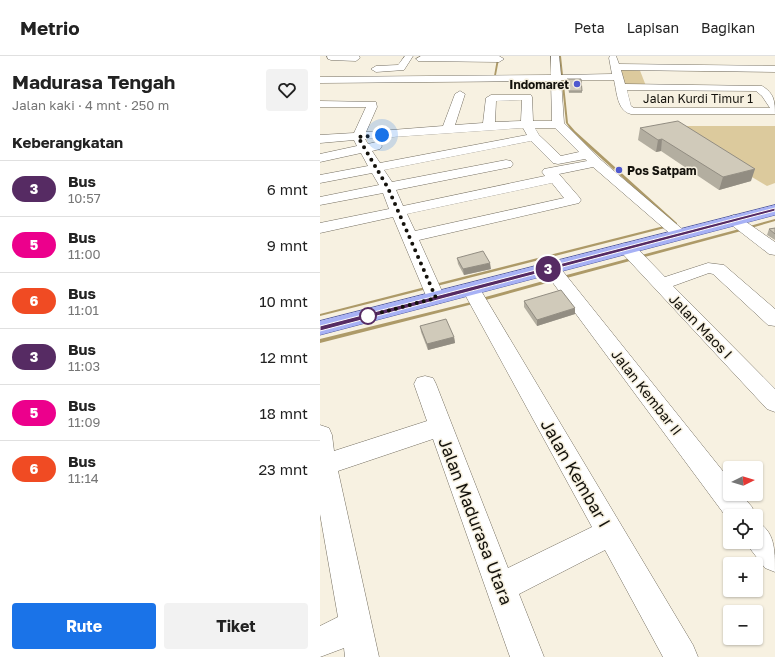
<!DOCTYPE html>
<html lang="id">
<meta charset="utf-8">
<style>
:root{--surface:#fff;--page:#f2f2f2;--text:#222;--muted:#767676;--line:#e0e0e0;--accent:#1a73e8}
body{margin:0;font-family:"Golos Text",sans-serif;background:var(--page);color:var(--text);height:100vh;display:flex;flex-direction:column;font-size:15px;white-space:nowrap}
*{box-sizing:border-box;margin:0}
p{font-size:13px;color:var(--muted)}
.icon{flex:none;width:22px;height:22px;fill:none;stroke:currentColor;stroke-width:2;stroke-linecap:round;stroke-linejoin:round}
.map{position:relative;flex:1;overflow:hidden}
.sheet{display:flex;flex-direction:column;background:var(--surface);width:320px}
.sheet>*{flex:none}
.badge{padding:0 8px;border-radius:13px;font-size:14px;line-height:26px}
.needle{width:26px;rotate:85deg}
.buttons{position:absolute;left:403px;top:405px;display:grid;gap:8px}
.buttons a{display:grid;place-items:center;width:40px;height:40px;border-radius:4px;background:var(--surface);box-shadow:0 1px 3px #0004;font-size:20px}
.you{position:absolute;width:20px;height:20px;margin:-10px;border:3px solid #fff;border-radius:50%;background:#1a73e8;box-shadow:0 0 0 6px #1a73e833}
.map>.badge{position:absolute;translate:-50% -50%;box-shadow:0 0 0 2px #fff}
h2{padding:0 12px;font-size:15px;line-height:36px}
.round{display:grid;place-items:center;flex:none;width:42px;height:42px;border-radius:4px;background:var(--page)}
.overview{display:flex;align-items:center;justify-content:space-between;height:68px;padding:0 12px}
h1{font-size:19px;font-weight:700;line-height:30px}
.primary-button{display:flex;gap:8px;margin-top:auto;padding:8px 12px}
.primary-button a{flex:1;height:46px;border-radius:4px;background:var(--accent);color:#fff;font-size:16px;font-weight:700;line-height:46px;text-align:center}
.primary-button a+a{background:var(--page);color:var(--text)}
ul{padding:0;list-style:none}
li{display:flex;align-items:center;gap:12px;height:56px;padding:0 12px;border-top:1px solid var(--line)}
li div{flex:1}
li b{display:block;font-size:15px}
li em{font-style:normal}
li .badge{min-width:44px;font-weight:700;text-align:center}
header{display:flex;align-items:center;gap:24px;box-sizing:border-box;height:56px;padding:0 20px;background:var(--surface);border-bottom:1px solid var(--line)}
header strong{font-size:19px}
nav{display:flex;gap:22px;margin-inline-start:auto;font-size:14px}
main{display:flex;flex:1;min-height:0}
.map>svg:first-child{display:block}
</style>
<header>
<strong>Metrio</strong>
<nav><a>Peta</a><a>Lapisan</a><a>Bagikan</a></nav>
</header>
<main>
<section class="sheet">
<div class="overview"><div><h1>Madurasa Tengah</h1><p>Jalan kaki · 4 mnt · 250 m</p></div><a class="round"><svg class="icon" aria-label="heart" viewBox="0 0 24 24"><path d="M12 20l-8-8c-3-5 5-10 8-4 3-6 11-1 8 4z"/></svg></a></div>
<h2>Keberangkatan</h2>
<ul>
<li><span class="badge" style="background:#562b63;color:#fff">3</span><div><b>Bus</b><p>10:57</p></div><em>6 mnt</em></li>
<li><span class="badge" style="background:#ec008c;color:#fff">5</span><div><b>Bus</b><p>11:00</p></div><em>9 mnt</em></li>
<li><span class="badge" style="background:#f04b23;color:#fff">6</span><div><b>Bus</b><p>11:01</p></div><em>10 mnt</em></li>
<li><span class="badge" style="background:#562b63;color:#fff">3</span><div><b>Bus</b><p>11:03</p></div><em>12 mnt</em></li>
<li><span class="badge" style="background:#ec008c;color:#fff">5</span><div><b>Bus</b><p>11:09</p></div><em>18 mnt</em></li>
<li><span class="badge" style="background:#f04b23;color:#fff">6</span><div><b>Bus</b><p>11:14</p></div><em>23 mnt</em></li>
</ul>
<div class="primary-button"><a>Rute</a><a>Tiket</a></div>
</section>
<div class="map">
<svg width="455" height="601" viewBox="0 0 455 601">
<rect width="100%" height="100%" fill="#f7f1e1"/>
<g fill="#dcca9d">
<polygon points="297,12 319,12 326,30 303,30"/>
<polygon points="347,70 455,70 455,127 447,130"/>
</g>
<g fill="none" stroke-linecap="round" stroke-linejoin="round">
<g fill="#ad9a68" fill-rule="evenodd">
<polygon points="239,0 241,0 248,67 255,75 357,167 357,169 355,169 253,77 246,67"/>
<polygon points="178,2 179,3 176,19 178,20 175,21 174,20 177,3"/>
<polygon points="455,163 455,165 428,173 426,173 425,174 243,223 239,223 239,221 423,172 425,172 426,171"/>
<polygon points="348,169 350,170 349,171 113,231 111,230 111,229"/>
<polygon points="234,222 238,222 238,224 162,245 160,245 158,244 158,243"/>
<polygon points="109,230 111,231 111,232 0,260 0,258"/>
<polygon points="155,245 157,246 157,247 0,287 0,283"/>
</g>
<defs>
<g id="minor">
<polygon points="7,0 39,0 40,2 36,5 11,4 8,3"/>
<polygon points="85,0 93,0 84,14 56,16 51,13 56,10 78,9"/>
<polygon points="101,0 179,0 184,3 179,6 98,5 96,3"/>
<path d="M231,0H239L241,19L292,18L289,2L290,0H296L299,8L455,10V16L301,14L305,28L442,30C454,37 455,45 455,58H311C297,55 297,36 294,24H241L244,67L281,104L368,178L366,181L360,183L354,181L273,111L239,118L259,141L261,144L259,147L99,184L125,242L123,246L116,248L109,246L107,242L73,161L0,177V167L69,153L63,137L0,149V141L59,129L52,117L0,127V119L48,110L41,97L0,106V98L37,90L34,84L0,87V79L34,77L46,51H0V45L56,46L57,51L46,76L123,70L135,38L140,35L145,38L135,69L163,67L166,42L171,39H211L212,41L213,65H232L231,25L0,27V21L231,19ZM307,34L436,35L442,40L450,52H314L311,50ZM202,44L201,65L175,66L176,45ZM203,72L207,79L60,107L52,95L60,93L62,90L60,87L56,86L48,88L45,83ZM215,72H235L259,96L241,100L219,79ZM211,85L233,107L238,108L265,103L267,105L224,113L222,116L225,120L83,150L76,134L191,111L193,108L191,105L186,104L72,126L64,114ZM232,127L244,142L95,175L87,158Z"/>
<polygon points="414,159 419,161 455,186 455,199 449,198 409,167 406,164 409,161"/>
<polygon points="307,187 313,188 345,221 388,207 404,209 455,253 455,270 448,269 393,218 389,217 353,230 455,333 455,356 447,353 301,196 299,192 301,188"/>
<polygon points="231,207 237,208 410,424 410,438 421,438 432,451 436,460 410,460 410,466 222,212 225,208"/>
<polygon points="151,227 157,229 160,233 373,589 378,601 343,601 285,494 199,538 224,601 190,601 113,383 18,415 59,601 25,601 24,592 0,601 0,570 18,561 0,458 0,369 9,372 12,379 14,395 107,365 94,328 97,322 105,320 113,322 116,328 188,512 272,471 142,233 145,229"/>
<path d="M436,465C455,475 455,493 455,516L445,512L425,486H436Z"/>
</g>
<polygon id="major" points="455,149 455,159 0,279 0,265"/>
</defs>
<use href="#minor" stroke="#756f61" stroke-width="1"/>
<use href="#major" stroke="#4e58a0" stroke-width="1"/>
<use href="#minor" fill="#fff" fill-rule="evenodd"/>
<use href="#major" fill="#a7b1f5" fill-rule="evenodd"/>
</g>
<g fill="#b3aea0">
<polygon points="247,23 262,35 262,37 249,37"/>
<polygon points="320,72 431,125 399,134 341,95 336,96 318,84"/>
<polygon points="455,172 455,184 447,179 449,173"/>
<polygon points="137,202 171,213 144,219 138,208"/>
<polygon points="204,245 255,258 217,270 204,251"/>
<polygon points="100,270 134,281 135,287 108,294 101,276"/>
</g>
<g fill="#928d82">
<polygon points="342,83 341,95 336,96 338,84"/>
<polygon points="435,113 431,125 399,134 403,121"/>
<polygon points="170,207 171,213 144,219 143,213"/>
<polygon points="255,252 255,258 217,270 217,264"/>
<polygon points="134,281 135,287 108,294 107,288"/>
</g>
<g fill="#d0caba" stroke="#928d82">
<polygon points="247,23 261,23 262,35 249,35"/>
<polygon points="358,65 435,113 403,121 342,83 338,84 320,72"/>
<polygon points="455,172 455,178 449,173"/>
<polygon points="163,195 170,207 143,213 137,202"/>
<polygon points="241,234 255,252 217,264 204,245"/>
<polygon points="126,263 134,281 107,288 100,270"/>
</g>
<polygon fill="#562b63" stroke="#fff" points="455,152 455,155 0,275 0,270"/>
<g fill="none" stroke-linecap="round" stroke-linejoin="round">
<polyline stroke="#14120c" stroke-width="4" stroke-dasharray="0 7.2" points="48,260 116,242 68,132 38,81 62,79"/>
</g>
<g fill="#4f59cf" stroke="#f7f1e1" stroke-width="1.5">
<circle cx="257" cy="28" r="4"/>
<circle cx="299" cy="114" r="4"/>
</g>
<circle fill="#fff" stroke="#562b63" stroke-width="2" cx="48" cy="260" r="8"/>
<g text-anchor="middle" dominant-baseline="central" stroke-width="3" stroke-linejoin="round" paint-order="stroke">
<g font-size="12" font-weight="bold" fill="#14120c" stroke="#f7f1e1" text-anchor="end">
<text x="249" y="28">Indomaret</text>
<text x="307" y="114" text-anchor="start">Pos Satpam</text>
</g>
<g font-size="12" fill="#14120c" stroke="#f7f1e1">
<text x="378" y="42">Jalan Kurdi Timur 1</text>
</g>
<g font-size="14" fill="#14120c" stroke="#f7f1e1">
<text transform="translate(381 270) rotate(46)">Jalan Maos I</text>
<text transform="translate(327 336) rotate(52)">Jalan Kembar II</text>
</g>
<g font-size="17" fill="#14120c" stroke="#f7f1e1">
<text transform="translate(256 417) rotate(60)">Jalan Kembar I</text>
<text transform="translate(156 465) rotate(69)">Jalan Madurasa Utara</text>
</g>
</g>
</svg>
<div class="buttons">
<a><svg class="needle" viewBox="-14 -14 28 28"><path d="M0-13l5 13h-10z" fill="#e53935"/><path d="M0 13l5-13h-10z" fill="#767676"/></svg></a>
<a><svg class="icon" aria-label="locate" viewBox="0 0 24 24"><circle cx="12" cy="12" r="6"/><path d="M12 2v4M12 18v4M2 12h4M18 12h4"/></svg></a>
<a>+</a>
<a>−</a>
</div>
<div class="you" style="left:62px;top:79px"></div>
<b class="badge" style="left:228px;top:213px;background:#562b63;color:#fff">3</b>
</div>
</main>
